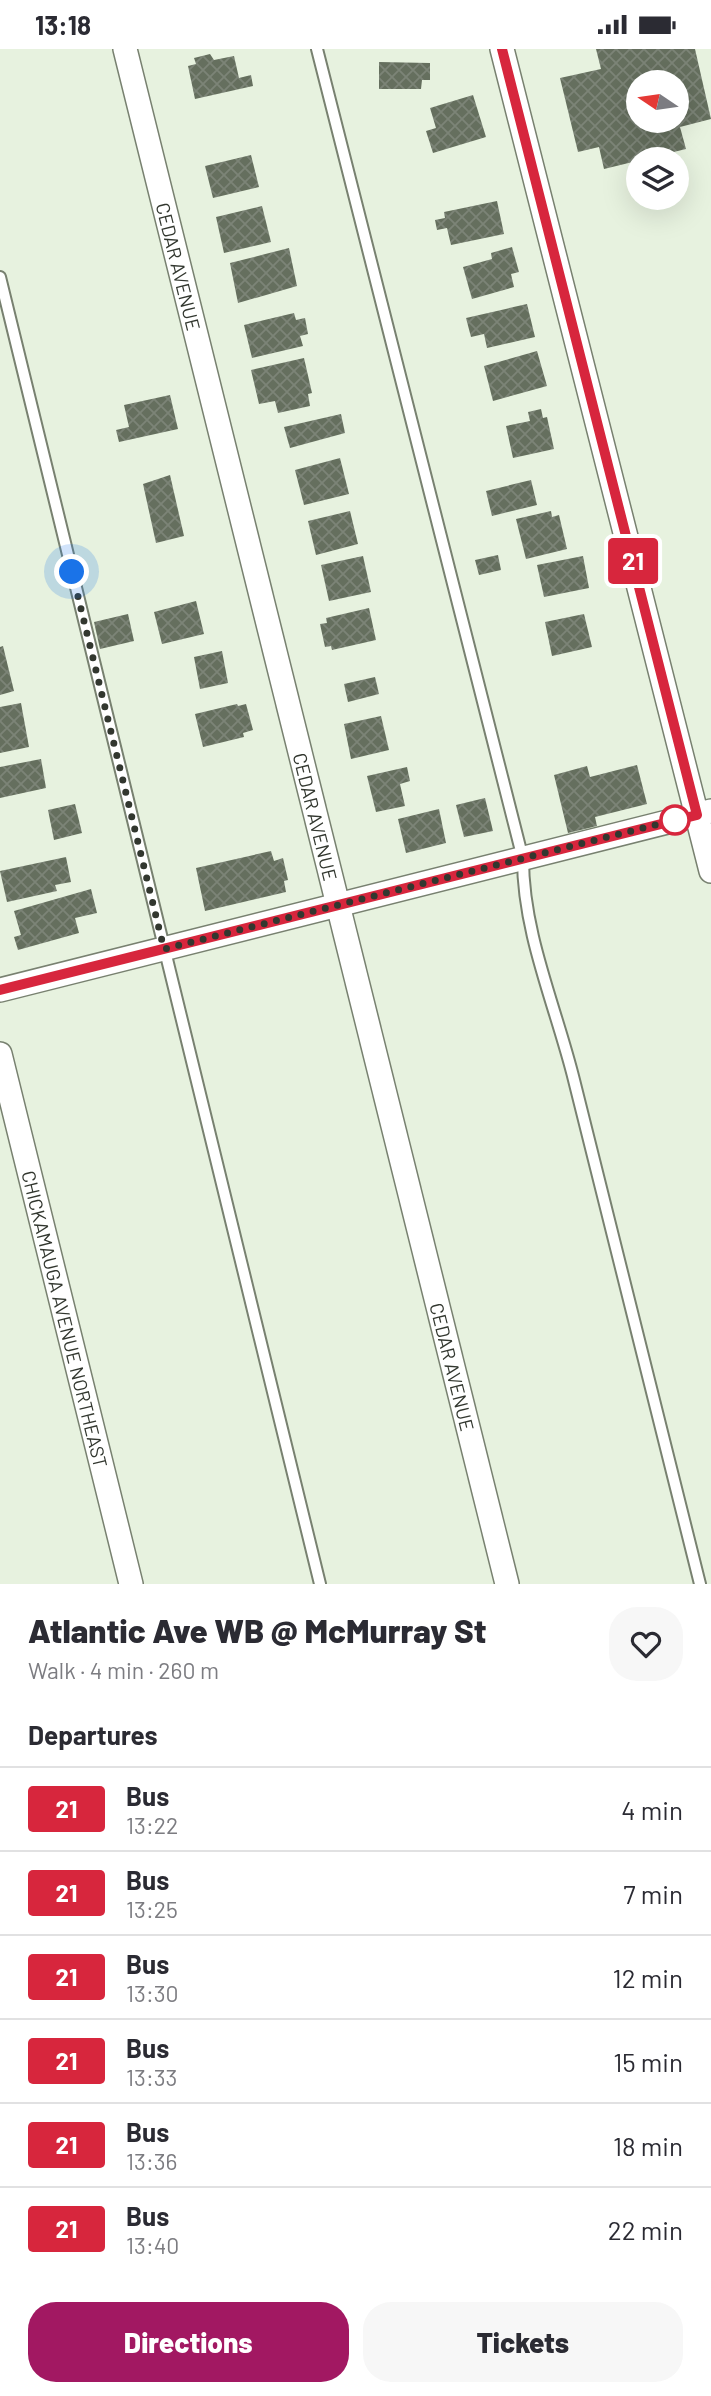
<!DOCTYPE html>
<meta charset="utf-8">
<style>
:root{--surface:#fff;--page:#f7f7f7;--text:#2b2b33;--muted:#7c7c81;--line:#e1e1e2;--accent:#a21862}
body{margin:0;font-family:Barlow,sans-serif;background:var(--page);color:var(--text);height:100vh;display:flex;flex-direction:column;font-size:26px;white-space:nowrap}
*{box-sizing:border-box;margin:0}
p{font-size:23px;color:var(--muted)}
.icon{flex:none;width:38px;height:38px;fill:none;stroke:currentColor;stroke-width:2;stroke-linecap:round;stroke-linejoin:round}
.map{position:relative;height:1535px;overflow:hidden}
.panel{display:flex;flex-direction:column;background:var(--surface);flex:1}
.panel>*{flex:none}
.badge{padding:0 14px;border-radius:5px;font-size:24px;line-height:46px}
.needle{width:46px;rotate:283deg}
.buttons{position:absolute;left:626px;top:21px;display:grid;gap:14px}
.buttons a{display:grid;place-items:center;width:63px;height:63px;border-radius:50%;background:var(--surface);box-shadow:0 7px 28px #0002;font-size:35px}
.you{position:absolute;width:35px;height:35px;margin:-18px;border:5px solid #fff;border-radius:50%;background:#1a73e8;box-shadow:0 0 0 10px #1a73e833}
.map>.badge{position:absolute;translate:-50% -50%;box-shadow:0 0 0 4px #fff}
h2{padding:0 28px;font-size:26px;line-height:63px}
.round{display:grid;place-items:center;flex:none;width:74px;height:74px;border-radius:28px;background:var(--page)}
.headline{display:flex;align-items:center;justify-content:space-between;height:119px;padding:0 28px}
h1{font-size:33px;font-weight:800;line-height:52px}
.cta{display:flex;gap:14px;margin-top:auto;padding:14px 28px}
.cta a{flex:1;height:80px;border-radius:28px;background:var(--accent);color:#fff;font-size:28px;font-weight:800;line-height:80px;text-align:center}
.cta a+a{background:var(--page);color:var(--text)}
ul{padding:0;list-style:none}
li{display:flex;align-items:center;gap:21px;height:84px;padding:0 28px;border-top:2px solid var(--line)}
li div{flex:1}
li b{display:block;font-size:26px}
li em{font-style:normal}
li .badge{min-width:77px;font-weight:700;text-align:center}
.status{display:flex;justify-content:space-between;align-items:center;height:49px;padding:0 35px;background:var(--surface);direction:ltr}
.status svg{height:19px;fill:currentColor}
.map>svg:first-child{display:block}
</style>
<div class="status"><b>13:18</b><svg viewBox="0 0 49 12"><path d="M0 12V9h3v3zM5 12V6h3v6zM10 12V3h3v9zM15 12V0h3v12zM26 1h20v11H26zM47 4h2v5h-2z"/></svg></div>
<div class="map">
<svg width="711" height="1535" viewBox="0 0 711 1535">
<defs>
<pattern id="building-cross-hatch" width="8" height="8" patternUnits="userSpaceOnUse" patternTransform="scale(1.75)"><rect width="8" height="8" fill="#656f5e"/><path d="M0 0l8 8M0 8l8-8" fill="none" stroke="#7c8477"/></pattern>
</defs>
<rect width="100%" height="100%" fill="#e7f2df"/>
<g fill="url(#building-cross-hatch)" fill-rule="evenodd">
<path d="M596,0H695L711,70L680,78L686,100L604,120L599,98L578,103L560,29L601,20ZM639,33H677V72H639Z"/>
<polygon points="210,5 214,11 234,7 239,29 251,26 253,37 195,50 188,17 196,15 194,9"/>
<polygon points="379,13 430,14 430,31 422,31 421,40 379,40"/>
<polygon points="473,46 486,88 433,104 426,82 436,79 430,59"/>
<polygon points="251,106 259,138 213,149 205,117"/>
<polygon points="497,152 504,185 451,196 447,179 437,181 435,171 445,169 444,163"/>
<polygon points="262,157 271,193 224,204 216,168"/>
<polygon points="512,198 519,223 511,225 514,238 472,250 463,218 492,210 491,204"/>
<polygon points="289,199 297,237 238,254 230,214"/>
<polygon points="527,255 535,288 487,299 484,285 471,288 466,269"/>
<polygon points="294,264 296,271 305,269 308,285 300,287 303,297 252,309 244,276"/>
<polygon points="537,302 547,337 493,352 484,317"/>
<polygon points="304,309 312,344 308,345 310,357 278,364 275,352 259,355 251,321"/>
<polygon points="170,346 178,380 119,393 116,381 129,378 124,356"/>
<polygon points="541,360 543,369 547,368 554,400 513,409 506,377 530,372 528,363"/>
<polygon points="341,365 345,384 290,399 284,378"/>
<polygon points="340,409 349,445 304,456 295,421"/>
<polygon points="170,426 184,487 156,494 143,435"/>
<polygon points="531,431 537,456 492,467 486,442"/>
<polygon points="350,462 358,495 316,506 308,472"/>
<polygon points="551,462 552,468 559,466 567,500 526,510 516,470"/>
<polygon points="498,506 501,521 479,526 475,511"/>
<polygon points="363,507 371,543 329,552 321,516"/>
<polygon points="583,507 589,539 544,548 537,516"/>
<polygon points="196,552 204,585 162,595 154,563"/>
<polygon points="369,559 376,591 332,601 331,597 325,598 320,575 327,574 326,569"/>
<polygon points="128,565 134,592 100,600 94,573"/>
<polygon points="584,565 592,598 552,607 545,573"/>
<polygon points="3,597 14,642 0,646 0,598"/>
<polygon points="222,602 228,634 200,640 194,608"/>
<polygon points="375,628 379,645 348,653 344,635"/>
<polygon points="21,654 29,698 0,704 0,658"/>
<polygon points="237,655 238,657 246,655 253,681 243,684 244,688 203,698 195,665"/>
<polygon points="381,667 389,701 351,710 344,675"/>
<polygon points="41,710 46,739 0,749 0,718"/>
<polygon points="637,716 647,755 595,768 597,777 568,784 554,726 587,717 590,728"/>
<polygon points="407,718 410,732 400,735 405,757 376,763 367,727"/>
<polygon points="485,749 493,782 464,788 456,756"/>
<polygon points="75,755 82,784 54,791 48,761"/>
<polygon points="439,760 446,794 406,804 398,770"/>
<polygon points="271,802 274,812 283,809 288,831 284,832 286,843 205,862 196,819"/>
<polygon points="66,808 71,833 55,836 57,842 7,853 0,822"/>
<polygon points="91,840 97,864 75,869 79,884 18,901 14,888 21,886 14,862"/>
</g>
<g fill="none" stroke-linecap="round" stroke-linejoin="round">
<defs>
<g id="lane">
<path d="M317,0L523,810C523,885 556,958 574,1031C616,1199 658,1367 700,1535"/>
<polyline points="0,228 320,1535"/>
</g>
<g id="street">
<path id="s1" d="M125,0L507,1535"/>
<polyline points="502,0 711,822"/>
<polyline points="0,941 711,762"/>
<path id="s2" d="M0,1005L131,1535"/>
</g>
</defs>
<use href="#lane" stroke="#788170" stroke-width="14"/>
<use href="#street" stroke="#788170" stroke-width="26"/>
<use href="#lane" stroke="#fff" stroke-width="10"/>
<use href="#street" stroke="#fff" stroke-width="23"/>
</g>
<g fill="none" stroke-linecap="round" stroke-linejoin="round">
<defs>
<polyline id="line" points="0,941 697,766 502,0"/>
</defs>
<use href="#line" stroke="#fff" stroke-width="16"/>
<use href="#line" stroke="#d7263d" stroke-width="10"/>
<polyline stroke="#32372f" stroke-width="7" stroke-dasharray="0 12.6" points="72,523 164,900 675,771"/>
</g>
<circle fill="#fff" stroke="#d7263d" stroke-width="3.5" cx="675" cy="771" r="14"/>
<g text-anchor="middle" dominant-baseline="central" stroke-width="7" stroke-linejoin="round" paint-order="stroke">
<g font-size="19" fill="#32372f" stroke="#fff">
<text stroke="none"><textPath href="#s1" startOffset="224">CEDAR AVENUE</textPath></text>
<text stroke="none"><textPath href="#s1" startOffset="791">CEDAR AVENUE</textPath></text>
<text stroke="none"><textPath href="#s2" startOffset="273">CHICKAMAUGA AVENUE NORTHEAST</textPath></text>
<text stroke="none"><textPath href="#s1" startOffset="1358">CEDAR AVENUE</textPath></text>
</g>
</g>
</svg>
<div class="buttons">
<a><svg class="needle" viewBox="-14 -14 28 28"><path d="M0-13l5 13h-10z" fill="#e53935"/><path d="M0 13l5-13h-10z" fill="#7c7c81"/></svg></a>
<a><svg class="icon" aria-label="layers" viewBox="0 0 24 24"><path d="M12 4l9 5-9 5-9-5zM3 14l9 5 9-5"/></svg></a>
</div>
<div class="you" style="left:72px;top:523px"></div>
<b class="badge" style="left:633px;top:512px;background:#d7263d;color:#fff">21</b>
</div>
<section class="panel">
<div class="headline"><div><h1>Atlantic Ave WB @ McMurray St</h1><p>Walk · 4 min · 260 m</p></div><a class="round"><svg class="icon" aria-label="heart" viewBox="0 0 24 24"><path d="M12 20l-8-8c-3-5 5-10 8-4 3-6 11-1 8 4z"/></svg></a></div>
<h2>Departures</h2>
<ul>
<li><span class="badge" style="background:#d7263d;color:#fff">21</span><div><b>Bus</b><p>13:22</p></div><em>4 min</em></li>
<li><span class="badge" style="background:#d7263d;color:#fff">21</span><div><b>Bus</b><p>13:25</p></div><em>7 min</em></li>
<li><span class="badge" style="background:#d7263d;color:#fff">21</span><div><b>Bus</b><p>13:30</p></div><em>12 min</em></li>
<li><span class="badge" style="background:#d7263d;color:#fff">21</span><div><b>Bus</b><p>13:33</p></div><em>15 min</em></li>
<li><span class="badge" style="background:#d7263d;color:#fff">21</span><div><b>Bus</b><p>13:36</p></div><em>18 min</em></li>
<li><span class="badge" style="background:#d7263d;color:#fff">21</span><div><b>Bus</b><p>13:40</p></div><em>22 min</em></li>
</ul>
<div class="cta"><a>Directions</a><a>Tickets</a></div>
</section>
